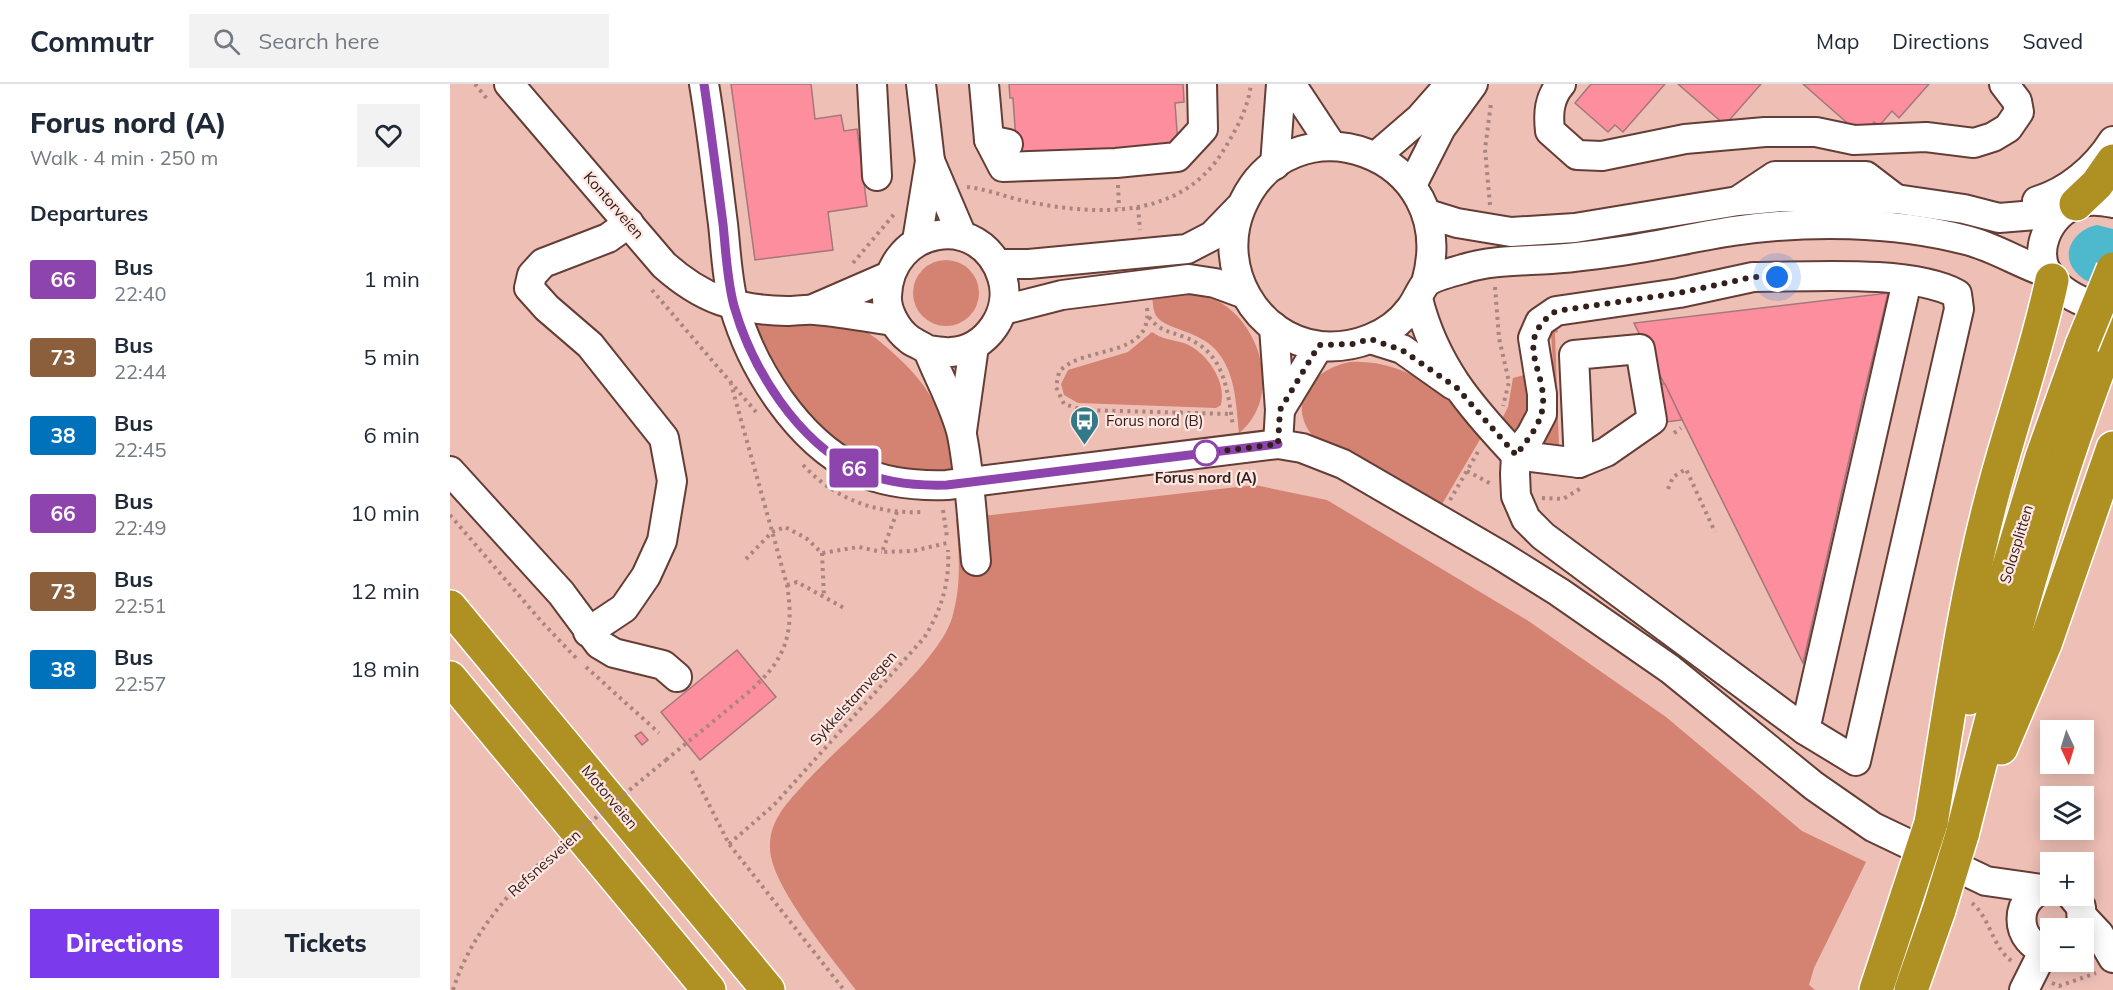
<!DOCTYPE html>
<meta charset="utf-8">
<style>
:root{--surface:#fff;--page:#f2f2f3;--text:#1f2937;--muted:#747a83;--line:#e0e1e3;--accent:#7c3aed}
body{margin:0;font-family:Mulish,sans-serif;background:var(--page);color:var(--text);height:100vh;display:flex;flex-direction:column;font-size:22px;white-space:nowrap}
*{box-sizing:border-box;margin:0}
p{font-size:20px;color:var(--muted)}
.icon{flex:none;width:33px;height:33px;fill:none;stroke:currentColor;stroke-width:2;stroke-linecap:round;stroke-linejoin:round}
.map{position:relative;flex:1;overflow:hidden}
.panel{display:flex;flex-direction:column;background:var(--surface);width:450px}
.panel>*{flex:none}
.badge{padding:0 12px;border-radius:4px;font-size:21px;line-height:39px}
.needle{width:39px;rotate:176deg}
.buttons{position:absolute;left:1590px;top:636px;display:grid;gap:12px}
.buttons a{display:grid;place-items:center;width:54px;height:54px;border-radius:0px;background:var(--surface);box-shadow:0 3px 15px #0003;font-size:30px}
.you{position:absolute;width:30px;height:30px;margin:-15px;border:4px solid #fff;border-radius:50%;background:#1a73e8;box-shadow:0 0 0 9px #1a73e833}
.map>.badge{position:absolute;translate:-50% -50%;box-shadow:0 0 0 3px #fff}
h2{padding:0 30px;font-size:22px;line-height:54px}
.round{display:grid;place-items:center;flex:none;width:63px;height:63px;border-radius:0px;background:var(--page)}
.summary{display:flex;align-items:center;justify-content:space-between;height:102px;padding:0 30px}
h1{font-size:28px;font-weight:800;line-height:45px}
.action{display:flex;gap:12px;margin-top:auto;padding:12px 30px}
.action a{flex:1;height:69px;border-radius:0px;background:var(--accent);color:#fff;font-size:24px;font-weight:800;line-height:69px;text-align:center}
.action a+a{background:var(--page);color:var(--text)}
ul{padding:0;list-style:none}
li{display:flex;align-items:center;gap:18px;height:78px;padding:0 30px}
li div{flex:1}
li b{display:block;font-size:22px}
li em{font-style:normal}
li .badge{min-width:66px;font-weight:700;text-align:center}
header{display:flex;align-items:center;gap:36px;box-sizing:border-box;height:84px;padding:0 30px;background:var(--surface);border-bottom:2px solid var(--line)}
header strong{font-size:28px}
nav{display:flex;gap:33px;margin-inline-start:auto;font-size:21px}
.search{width:420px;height:54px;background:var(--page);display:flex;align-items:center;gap:15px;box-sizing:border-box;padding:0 21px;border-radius:0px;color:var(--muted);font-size:22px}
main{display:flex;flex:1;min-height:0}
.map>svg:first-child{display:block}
</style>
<header>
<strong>Commutr</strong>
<div class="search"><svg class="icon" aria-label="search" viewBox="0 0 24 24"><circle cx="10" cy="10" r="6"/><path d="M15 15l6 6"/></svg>Search here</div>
<nav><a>Map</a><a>Directions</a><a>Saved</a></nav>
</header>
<main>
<section class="panel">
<div class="summary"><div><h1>Forus nord (A)</h1><p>Walk · 4 min · 250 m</p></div><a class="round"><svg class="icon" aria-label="heart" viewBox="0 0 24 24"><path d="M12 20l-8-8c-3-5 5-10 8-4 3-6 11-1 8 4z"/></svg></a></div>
<h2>Departures</h2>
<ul>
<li><span class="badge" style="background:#8e44ad;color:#fff">66</span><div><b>Bus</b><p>22:40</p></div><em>1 min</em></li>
<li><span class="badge" style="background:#8b5e3c;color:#fff">73</span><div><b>Bus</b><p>22:44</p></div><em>5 min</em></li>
<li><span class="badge" style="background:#0072bc;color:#fff">38</span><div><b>Bus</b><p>22:45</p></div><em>6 min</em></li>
<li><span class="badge" style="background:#8e44ad;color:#fff">66</span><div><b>Bus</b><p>22:49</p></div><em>10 min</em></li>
<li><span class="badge" style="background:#8b5e3c;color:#fff">73</span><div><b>Bus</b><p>22:51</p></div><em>12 min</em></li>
<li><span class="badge" style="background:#0072bc;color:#fff">38</span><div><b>Bus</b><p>22:57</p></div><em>18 min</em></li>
</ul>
<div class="action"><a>Directions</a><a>Tickets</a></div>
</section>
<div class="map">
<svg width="1663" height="906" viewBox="0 0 1663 906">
<rect width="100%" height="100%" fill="#eebfb5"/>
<g fill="#d48271">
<circle cx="496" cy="209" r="33"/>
<path d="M732,208C746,210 761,213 773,220C814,247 830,316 789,349C786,320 786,288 765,265C750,248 715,244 708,234C703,229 703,219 702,212Z"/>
<path d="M302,237C327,238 386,237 408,244C421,249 432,259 442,268C485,306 494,333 506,388C391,396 347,330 302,237Z"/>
<polygon points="1107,245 1108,248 1105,249 1109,363 1091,361 1096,285 1103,281 1101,249"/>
<path d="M702,248C711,255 723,256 734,259C756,267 777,297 771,321L766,324L628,319L614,311L611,300L618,286L678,268Z"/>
<path d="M900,278C957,275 996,310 1032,352L991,422L866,356C834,321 860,286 900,278Z"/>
<polygon points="1078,290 1084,313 1068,352 1050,339 1058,323 1063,294"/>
<path d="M805,401L877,416L1077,536L1216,633L1352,747L1416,778L1364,884L1359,901L1365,906H406C383,875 320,801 320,764C319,736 338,718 355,699C392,658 488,581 502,534C512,500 509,469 506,435Z"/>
</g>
<path fill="#4eb8cd" d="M1647,141L1663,145V208C1650,202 1634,199 1625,187C1609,168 1626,145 1647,141Z"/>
<g fill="#fd8e9d" stroke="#a3777b" stroke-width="1.5">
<polygon points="281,0 361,0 365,35 391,31 394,47 407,45 417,122 378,128 383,166 305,176"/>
<polygon points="559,0 733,0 734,18 725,19 728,61 567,73 563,14 560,14"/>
<polygon points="1141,0 1215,0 1173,48 1165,41 1158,48 1125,19"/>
<polygon points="1228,0 1311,0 1275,41"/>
<polygon points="1353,0 1479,0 1449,34 1442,27 1429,42 1424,38 1412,52"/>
<polygon points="1438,209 1413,314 1353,579 1184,239"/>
<polygon points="1211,300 1215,300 1232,336 1216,338"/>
<polygon points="287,566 326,613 250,676 211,628"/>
<polygon points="191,648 198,656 192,661 185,652"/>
</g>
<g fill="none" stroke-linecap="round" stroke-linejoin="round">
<defs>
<g id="minor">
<path d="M59,0L214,181C252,215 285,226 337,227C346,227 356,225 365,226C391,228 417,233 443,237"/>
<path d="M254,0C262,47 267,94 273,140C276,167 277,196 284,222C302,285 347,356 407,386C435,399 466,402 497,401L828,360L852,364L893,380L1050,471L1109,508L1220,585L1364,702L1423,743L1536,797L1592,805"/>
<polyline points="422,0 427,92"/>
<polyline points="534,0 539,56 558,60"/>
<polyline points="841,0 882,62"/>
<path d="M1111,0C1099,14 1098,29 1100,47L1127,71L1152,72L1235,55L1315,48H1366L1404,56L1476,53L1524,59L1543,53L1558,44L1569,28L1567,17L1554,0"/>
<polyline points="539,56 553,83 666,79 727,73 753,45 752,0"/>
<polyline points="926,72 970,34 1000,0"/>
<polyline points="480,77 512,152"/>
<polyline points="825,81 831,0"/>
<polyline points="962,101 991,44 1023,0"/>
<polyline points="1289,116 1325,92 1416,92 1446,115"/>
<path d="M1587,117C1618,108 1646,84 1663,57"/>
<path d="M1663,119C1651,117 1638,115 1626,120C1598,131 1580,170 1602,196C1617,214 1642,221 1663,230"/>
<polyline points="978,130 1007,139 1061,148 1125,144 1288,117 1331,113 1446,115 1514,125 1549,134 1610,129"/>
<polyline points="467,157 480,77 471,0"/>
<polyline points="548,180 579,180 737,165 762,152 791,122"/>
<path d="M1303,193C1357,193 1461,185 1507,210L1509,225L1406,677L1355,646L1093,452L1076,435L1066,412L1065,390L1066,371L1081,351L1092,330V310L1083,254L1090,238L1106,227L1229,209Z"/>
<path d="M976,199C1014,66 838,10 791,124C766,183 805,254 870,262C904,265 940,252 960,225C966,218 971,204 977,198C985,192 1003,188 1013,185C1040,176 1072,177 1101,175C1122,174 1143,171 1164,168C1204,163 1243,153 1283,147C1358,136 1442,137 1516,156C1545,163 1570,180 1598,189"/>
<path d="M968,215C985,282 1020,322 1066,371L1129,379"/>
<polyline points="363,225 439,192"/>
<polyline points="553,226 612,211 739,195 765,199 795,210"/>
<polyline points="824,243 830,326 828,360"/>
<polyline points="920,255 952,265 1003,301"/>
<polygon points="1190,265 1202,336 1156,368 1129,379 1124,271"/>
<path d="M478,266C486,267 494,269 501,268C537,266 563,227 552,193C531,126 439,142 437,212C436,227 447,246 459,255C466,261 477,262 480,271C490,296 506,324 512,351C520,392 522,436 526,477"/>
<polyline points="830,326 869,262"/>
<polyline points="512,347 524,262"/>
<polyline points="0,387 111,509 149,560 164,569 213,581 227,593"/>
<polyline points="138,548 174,524 196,492 212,457 222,397 214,354 140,261 97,224 79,204 82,191 93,179 158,154 179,139"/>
<polyline points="1355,646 1457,197"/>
<path d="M1600,804C1562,809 1562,861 1600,867"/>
<polyline points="1622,812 1631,823 1632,844"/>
<polyline points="1633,833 1649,850 1663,874"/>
<polyline points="1574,906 1594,866"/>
</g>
<g id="highway">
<polyline points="1626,120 1647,100 1663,77"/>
<polyline points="0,523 318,906"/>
<polyline points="0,594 259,906"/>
<polyline points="1519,614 1592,373 1632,261"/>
<polyline points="1551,664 1595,560 1663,364"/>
<path d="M1481,739C1499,631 1513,522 1541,416C1560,342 1586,271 1602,196"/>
<path d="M1512,751C1555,581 1598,411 1663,248"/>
<polyline points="1426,906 1458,809"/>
<polyline points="1461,906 1489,826"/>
</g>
</defs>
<use href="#minor" stroke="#643e36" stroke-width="32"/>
<use href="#highway" stroke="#fff" stroke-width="36"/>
<g stroke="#aa857e" stroke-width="4" stroke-dasharray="3 4.5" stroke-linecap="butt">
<polyline points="25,0 38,16"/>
<polyline points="668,101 669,124"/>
<path d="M517,103C538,105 558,114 579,118C649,132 731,135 773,67C786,46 798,25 801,0"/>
<polyline points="1040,121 1035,65 1041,19"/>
<polyline points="688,123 690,146"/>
<polyline points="403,179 446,128"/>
<polyline points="1045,203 1049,254 1059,298 1053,322"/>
<polyline points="202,206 306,328"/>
<path d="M697,224C703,276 633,260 609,288L606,303L614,320L633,326L781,330"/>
<path d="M699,233C709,247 719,247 734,253C775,268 777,305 783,342"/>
<polyline points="1224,349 1231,344"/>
<path d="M353,381C385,415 425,430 472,428"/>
<polyline points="1017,387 1043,401"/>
<polyline points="1218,405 1223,393 1236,385 1265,448"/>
<polyline points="1092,414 1113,415 1133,403"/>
<polyline points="1000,416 1029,366"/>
<polyline points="493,426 497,453"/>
<polyline points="447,428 432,468 463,467 497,459"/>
<polyline points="0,431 91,537 126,574"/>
<polyline points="372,469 374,513"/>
<polyline points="296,475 322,448 335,443 356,454 372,469 409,463 432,468"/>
<polyline points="337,501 347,498 394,524"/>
<polyline points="136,583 209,649"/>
<path d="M216,676C236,659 257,643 277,626C324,588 348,566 337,501L281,300"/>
<polyline points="242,687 279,760 394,906"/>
<path d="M279,760L324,721L474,554C491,527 500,498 498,466"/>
<path d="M1522,819C1541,835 1542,864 1563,878"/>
<polyline points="1602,899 1609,902 1646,889"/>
<path d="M3,906C18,858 47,823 81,787"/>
</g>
<use href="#minor" stroke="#fff" stroke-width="28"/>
<use href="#highway" stroke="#ae9023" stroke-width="33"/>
<defs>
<g id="highway-bridge">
<polyline points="1632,261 1663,185"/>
<polyline points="1458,809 1481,739"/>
<polyline points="1489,826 1512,751"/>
</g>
</defs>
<use href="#highway-bridge" stroke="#fff" stroke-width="36" stroke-linecap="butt"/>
<polyline stroke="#aa857e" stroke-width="4" stroke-dasharray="3 4.5" stroke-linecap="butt" points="81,787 216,676"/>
<use href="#highway-bridge" stroke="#ae9023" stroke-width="33"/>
</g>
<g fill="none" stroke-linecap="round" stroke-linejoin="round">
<defs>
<path id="line" d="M254,0C261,47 267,94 273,140C276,168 277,196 284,222C302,285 347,357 407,386C435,399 466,402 497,401L828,360"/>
</defs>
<use href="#line" stroke="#fff" stroke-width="14"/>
<use href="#line" stroke="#8e44ad" stroke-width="9"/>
<path stroke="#32201d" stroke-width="6" stroke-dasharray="0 10.8" d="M756,369L828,360L830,326L869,261L903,260L920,255L952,266L1007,304L1066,371C1075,359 1087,345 1091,331C1103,290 1058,260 1106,227L1229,209L1303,193H1327"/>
</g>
<defs>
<symbol id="bus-pin" viewBox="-11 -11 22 30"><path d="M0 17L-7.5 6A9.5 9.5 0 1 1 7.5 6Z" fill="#347987" stroke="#ffe6e1"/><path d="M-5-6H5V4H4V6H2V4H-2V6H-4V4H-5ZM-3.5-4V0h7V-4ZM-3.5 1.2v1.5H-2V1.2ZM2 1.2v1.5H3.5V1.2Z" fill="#fff"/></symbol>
</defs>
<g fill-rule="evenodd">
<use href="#bus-pin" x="618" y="320" width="33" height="45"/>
</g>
<circle fill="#fff" stroke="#8e44ad" stroke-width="3" cx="756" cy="369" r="12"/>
<g text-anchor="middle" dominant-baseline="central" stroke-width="4.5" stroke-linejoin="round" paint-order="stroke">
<g font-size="15" fill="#32201d" stroke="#ffe6e1">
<text transform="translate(164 121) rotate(49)">Kontorveien</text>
<text transform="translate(1566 460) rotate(-73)">Solasplitten</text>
<text transform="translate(403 614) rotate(-48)">Sykkelstamvegen</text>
<text transform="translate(160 713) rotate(50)">Motorveien</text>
<text transform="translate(94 779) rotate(-42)">Refsnesveien</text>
</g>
<g font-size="15" fill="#32201d" stroke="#ffe6e1" text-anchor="start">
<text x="656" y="336">Forus nord (B)</text>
</g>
<g font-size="15" font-weight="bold" fill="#32201d" stroke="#ffe6e1">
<text x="756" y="393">Forus nord (A)</text>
</g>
</g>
</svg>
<div class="buttons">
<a><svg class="needle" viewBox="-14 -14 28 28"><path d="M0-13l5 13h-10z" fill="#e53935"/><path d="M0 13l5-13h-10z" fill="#747a83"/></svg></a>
<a><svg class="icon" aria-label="layers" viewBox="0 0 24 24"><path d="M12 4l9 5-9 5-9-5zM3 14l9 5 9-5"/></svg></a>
<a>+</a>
<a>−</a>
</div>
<div class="you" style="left:1327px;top:193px"></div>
<b class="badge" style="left:404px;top:384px;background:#8e44ad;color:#fff">66</b>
</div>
</main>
